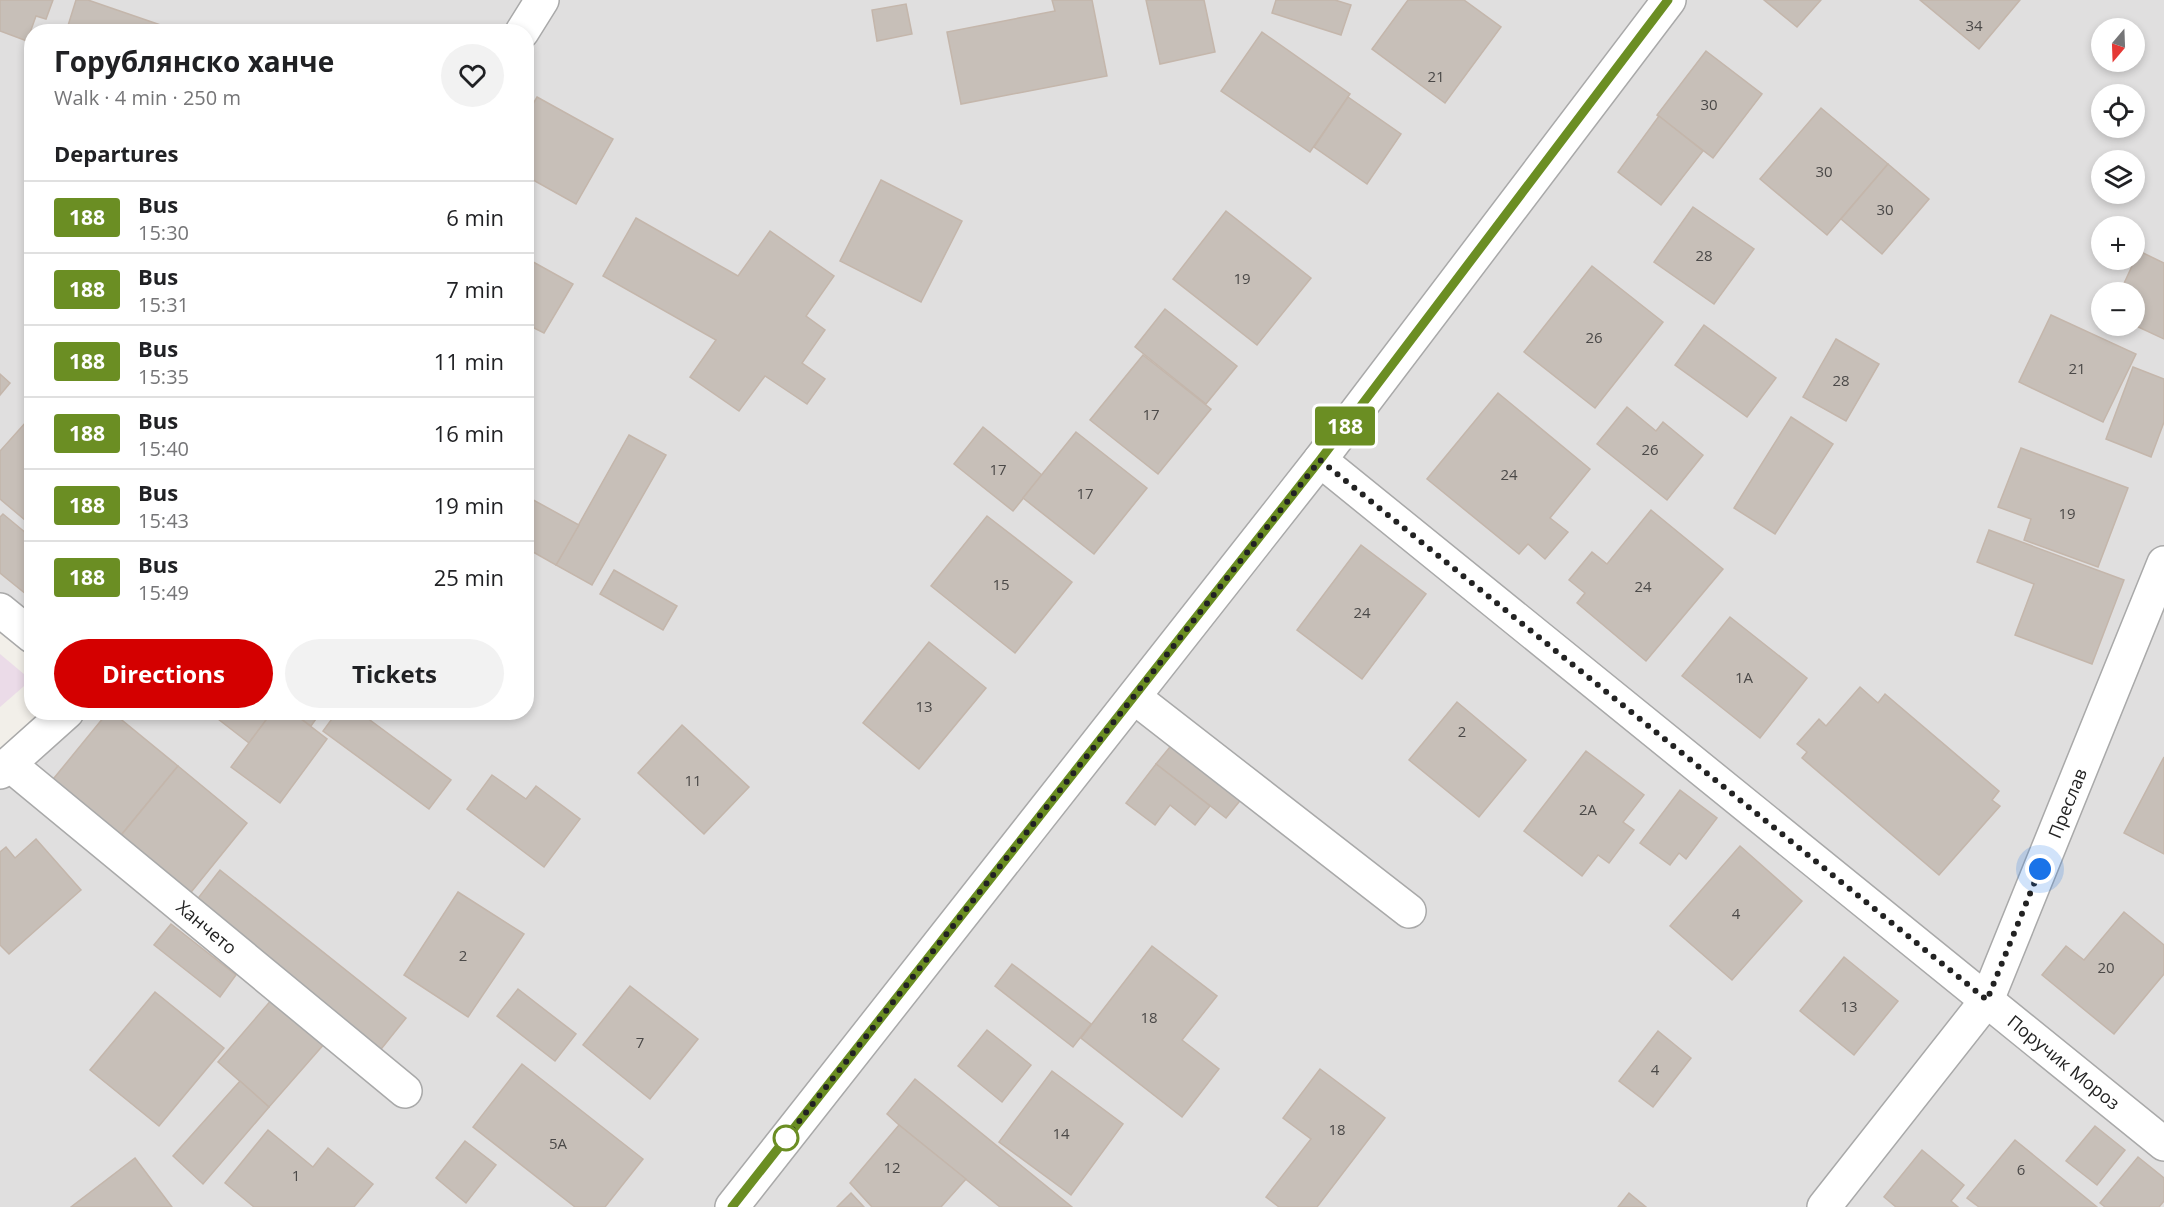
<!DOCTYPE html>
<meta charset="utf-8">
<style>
:root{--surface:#fff;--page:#f2f2f2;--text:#202124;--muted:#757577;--line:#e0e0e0;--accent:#d40000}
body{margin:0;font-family:"Open Sans",sans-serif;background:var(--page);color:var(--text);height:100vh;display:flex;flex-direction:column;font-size:22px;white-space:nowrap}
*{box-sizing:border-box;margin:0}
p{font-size:20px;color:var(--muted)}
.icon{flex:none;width:33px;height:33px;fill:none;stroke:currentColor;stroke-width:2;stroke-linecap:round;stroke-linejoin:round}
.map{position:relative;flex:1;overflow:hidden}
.panel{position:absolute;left:24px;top:24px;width:510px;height:696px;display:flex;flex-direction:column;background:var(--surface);border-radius:24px;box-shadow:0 3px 9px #0003}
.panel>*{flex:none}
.badge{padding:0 12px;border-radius:4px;font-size:21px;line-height:39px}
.needle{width:39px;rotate:199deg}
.fabs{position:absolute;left:2091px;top:18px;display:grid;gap:12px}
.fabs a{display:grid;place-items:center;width:54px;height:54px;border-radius:50%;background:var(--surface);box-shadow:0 3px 9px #0003;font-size:30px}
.you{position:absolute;width:30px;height:30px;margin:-15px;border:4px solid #fff;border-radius:50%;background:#1a73e8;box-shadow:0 0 0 9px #1a73e833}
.map>.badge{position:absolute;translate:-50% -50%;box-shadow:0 0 0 3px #fff}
h2{padding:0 30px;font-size:22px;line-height:54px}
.round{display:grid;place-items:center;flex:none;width:63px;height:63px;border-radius:32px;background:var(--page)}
.overview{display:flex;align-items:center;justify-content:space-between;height:102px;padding:0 30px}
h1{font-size:28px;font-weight:700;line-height:45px}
.action{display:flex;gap:12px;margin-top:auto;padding:12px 30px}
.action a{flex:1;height:69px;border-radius:36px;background:var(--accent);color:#fff;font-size:24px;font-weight:700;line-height:69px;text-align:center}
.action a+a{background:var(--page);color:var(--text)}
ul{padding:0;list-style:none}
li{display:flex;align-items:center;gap:18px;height:72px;padding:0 30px;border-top:2px solid var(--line)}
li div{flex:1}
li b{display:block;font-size:22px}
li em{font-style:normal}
li .badge{min-width:66px;font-weight:700;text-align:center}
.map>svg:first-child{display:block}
</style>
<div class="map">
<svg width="2164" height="1207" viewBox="0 0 2164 1207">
<rect width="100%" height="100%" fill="#f2efe9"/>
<path fill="#e0dfdf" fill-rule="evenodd" d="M0,0H2164V1207H0V785L82,713L526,712V32H32L31,620L0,594ZM2102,28H2134V62H2102ZM2102,94H2134V128H2102ZM2102,160H2134V194H2102ZM2102,226H2134V260H2102ZM2102,292H2134V326H2102Z"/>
<polygon fill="#ebdbe8" points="0,654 31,680 0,707"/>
<g fill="#c7bfb8" stroke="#c4b6ab" stroke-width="1.5">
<polygon points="0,0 53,0 46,19 36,16 27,41 0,31"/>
<polygon points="76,0 88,0 178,31 66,32"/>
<polygon points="1052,0 1092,0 1107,76 961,104 947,32 1055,11"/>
<polygon points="1146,0 1204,0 1215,52 1160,64"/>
<polygon points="1276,0 1335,0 1351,5 1341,35 1272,13"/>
<polygon points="1408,0 1464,0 1501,27 1445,103 1372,49"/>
<polygon points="1764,0 1821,0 1797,27"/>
<polygon points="1920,0 2020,0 1979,49"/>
<polygon points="906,4 912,34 877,41 872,10"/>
<polygon points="1262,32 1350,94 1310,152 1221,91"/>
<polygon points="1706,51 1762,94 1713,158 1657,115"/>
<polygon points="537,97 613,139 576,204 526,176 526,116"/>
<polygon points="1348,97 1401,134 1367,184 1314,147"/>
<polygon points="1821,108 1888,164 1827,235 1760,179"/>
<polygon points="1659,116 1703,151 1661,205 1618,172"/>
<polygon points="1888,164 1929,199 1882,254 1841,219"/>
<polygon points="881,180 962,221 921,302 840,261"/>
<polygon points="1693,207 1754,249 1714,304 1654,262"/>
<polygon points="1226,211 1311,278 1257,345 1173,279"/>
<polygon points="636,218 738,276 770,231 834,276 806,316 825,330 802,363 825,379 807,404 765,376 739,411 690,377 716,340 603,276"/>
<polygon points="2139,251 2164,263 2164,339 2134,325 2134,292 2120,292"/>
<polygon points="526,258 573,284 544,333 526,324"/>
<polygon points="1592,266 1663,322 1595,408 1524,352"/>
<polygon points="1165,309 1237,366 1206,404 1135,347"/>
<polygon points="2051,315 2136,354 2103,422 2019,382"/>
<polygon points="1704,325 1776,378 1747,417 1675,365"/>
<polygon points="1836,339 1879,364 1846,421 1803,397"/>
<polygon points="1143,355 1211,409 1158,474 1090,420"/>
<polygon points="2133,367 2164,379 2164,422 2151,457 2106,439"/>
<polygon points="0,374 10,383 0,395"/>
<polygon points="1498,393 1590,469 1550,518 1568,532 1545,559 1528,544 1519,554 1427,479"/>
<polygon points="1627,407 1656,431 1663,422 1703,455 1667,500 1597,444"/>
<polygon points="1791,417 1833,444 1775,534 1734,508"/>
<polygon points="26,422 32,427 32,526 0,499 0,451"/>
<polygon points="983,427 1042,475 1013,511 954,464"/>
<polygon points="1076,432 1147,488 1094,554 1023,498"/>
<polygon points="629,435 666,455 592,585 556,565"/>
<polygon points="2021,448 2128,488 2098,567 2024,540 2031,519 1998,507"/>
<polygon points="526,496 579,525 556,565 526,548"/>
<polygon points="1651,510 1723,569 1646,661 1577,603 1585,593 1569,580 1592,552 1607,564"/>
<polygon points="3,514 32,538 32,599 0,573 0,517"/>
<polygon points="987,516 1072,582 1015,653 931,586"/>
<polygon points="1989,530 2124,580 2092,664 2015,635 2034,584 1977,562"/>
<polygon points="1361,545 1426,594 1362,679 1297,630"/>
<polygon points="614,570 677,606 663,630 600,594"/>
<polygon points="1730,617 1807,678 1760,738 1682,676"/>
<polygon points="929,642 986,688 919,769 863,723"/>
<polygon points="1860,687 1878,703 1885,694 1999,791 1992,800 2000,806 1939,875 1802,758 1807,752 1797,744 1819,719 1826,726"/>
<polygon points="1457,702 1526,760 1479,817 1409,760"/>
<polygon points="108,712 112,712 178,766 118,839 50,783"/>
<polygon points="209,712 272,712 249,743"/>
<polygon points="272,712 292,712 327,739 280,803 231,767"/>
<polygon points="292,712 321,712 311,726"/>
<polygon points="337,712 359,712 451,780 429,809 323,731"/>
<polygon points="682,725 749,787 704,834 638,773"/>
<polygon points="1174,742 1243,797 1226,818 1156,764"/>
<polygon points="1586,751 1644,795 1623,822 1634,830 1609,863 1598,855 1582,876 1524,831"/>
<polygon points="2164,757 2164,854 2124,833"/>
<polygon points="1156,764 1210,806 1195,825 1170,805 1155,825 1126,803"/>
<polygon points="178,766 247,823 188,896 118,839"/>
<polygon points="492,775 526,799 536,786 580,819 544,867 467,809"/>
<polygon points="1680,790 1717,818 1686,859 1679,853 1670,865 1640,843"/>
<polygon points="36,839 81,890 9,954 0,945 0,852 6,847 15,858"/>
<polygon points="1740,846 1802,901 1732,980 1670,926"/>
<polygon points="220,870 406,1018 378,1053 192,906"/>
<polygon points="458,892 524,934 468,1017 404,975"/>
<polygon points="2124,912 2164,945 2164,974 2114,1034 2042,975 2066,946 2084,960"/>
<polygon points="171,924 236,975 220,997 154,945"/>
<polygon points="1152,946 1217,996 1182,1040 1219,1069 1182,1117 1081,1038"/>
<polygon points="1844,957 1898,1001 1854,1055 1800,1011"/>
<polygon points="1012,964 1091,1024 1073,1047 995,986"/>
<polygon points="630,986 698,1039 650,1099 583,1045"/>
<polygon points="518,989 576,1034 555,1061 497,1016"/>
<polygon points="155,992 224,1048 159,1126 90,1070"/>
<polygon points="273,998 325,1043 269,1107 218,1062"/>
<polygon points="987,1030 1031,1065 1002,1102 958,1066"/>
<polygon points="1658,1031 1691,1058 1653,1107 1619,1081"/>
<polygon points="522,1064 643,1159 605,1207 575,1207 473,1127"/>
<polygon points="1320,1069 1385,1118 1317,1207 1279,1207 1266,1197 1311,1139 1283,1118"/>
<polygon points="1052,1071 1123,1124 1071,1195 999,1142"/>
<polygon points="915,1079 1072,1207 1000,1207 899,1125 887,1114"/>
<polygon points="240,1081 269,1107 203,1184 173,1156"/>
<polygon points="899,1125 966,1179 941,1207 872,1207 850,1183"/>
<polygon points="2095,1126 2125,1150 2097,1185 2066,1161"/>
<polygon points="268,1130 313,1167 328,1148 373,1184 354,1207 254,1207 225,1183"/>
<polygon points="2015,1140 2097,1207 1979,1207 1967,1198"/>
<polygon points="465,1141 496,1165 466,1203 436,1178"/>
<polygon points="1922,1150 1964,1185 1951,1201 1958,1207 1896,1207 1884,1197"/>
<polygon points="2138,1157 2164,1178 2164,1201 2159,1207 2105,1207 2100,1203"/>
<polygon points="135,1158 172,1207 71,1207"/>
<polygon points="851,1193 864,1207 837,1207"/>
<polygon points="1629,1193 1646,1207 1618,1207"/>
</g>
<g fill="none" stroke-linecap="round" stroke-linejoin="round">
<defs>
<g id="minor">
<polyline points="522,32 542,0"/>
<polyline points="1320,460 2164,1144"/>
<polyline points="0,610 32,636"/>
<polyline points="1134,697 1409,911"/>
<polyline points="9,764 405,1091"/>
<polyline points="0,772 67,712"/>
<polyline points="732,1207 1320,460 1669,0"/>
<polyline points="1824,1207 1987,1000 2164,563"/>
</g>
</defs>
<use href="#minor" stroke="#a9a9a9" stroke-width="36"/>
<use href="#minor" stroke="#fff" stroke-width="33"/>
</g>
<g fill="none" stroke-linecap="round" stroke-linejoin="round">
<defs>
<polyline id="line" points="732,1207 1320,460 1668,0"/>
</defs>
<use href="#line" stroke="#fff" stroke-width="14"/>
<use href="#line" stroke="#6b8e23" stroke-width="9"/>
<polyline stroke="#222" stroke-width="6" stroke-dasharray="0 10.8" points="786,1138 1320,460 1987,1000 2040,869"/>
</g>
<circle fill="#fff" stroke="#6b8e23" stroke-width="3" cx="786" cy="1138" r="12"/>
<g text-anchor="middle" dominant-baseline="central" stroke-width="6" stroke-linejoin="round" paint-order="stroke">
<g font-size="15" fill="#4b4948">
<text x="1974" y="25">34</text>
<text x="1436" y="76">21</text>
<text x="1709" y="104">30</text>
<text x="1824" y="171">30</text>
<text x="1885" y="209">30</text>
<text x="1704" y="255">28</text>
<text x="1242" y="278">19</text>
<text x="1594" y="337">26</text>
<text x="2077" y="368">21</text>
<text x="1841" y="380">28</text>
<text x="1151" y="414">17</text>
<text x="1650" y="449">26</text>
<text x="998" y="469">17</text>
<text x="1509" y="474">24</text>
<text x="1085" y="493">17</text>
<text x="2067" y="513">19</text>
<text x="1001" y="584">15</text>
<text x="1643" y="586">24</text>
<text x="1362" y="612">24</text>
<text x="1744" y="677">1А</text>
<text x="924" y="706">13</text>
<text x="1462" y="731">2</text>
<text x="693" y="780">11</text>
<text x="1588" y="809">2A</text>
<text x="1736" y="913">4</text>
<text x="463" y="955">2</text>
<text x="2106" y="967">20</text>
<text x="1849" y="1006">13</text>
<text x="1149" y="1017">18</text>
<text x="640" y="1042">7</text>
<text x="1655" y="1069">4</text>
<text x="1337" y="1129">18</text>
<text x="1061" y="1133">14</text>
<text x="558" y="1143">5А</text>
<text x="892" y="1167">12</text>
<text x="2021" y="1169">6</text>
<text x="296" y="1175">1</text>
</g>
<g font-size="18" fill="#222" stroke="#fff">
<text transform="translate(2067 803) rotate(-68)">Преслав</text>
<text transform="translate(207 927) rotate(40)">Ханчето</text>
<text transform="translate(2064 1062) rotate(39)">Поручик Мороз</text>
</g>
</g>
</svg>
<div class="fabs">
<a><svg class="needle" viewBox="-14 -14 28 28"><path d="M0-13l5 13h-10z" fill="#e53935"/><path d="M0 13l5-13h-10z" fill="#757577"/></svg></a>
<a><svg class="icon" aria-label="locate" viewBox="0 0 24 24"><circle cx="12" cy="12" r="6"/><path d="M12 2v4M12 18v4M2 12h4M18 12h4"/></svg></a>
<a><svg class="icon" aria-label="layers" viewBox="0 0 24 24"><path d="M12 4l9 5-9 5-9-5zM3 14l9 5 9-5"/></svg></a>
<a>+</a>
<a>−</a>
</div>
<div class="you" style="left:2040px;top:869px"></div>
<b class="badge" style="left:1345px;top:426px;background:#6b8e23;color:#fff">188</b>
<section class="panel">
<div class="overview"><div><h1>Горублянско ханче</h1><p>Walk · 4 min · 250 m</p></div><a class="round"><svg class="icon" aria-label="heart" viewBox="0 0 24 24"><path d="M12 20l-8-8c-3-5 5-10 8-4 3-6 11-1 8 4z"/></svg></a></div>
<h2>Departures</h2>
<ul>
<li><span class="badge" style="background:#6b8e23;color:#fff">188</span><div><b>Bus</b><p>15:30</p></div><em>6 min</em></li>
<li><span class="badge" style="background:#6b8e23;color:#fff">188</span><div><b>Bus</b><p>15:31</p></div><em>7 min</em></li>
<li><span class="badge" style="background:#6b8e23;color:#fff">188</span><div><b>Bus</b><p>15:35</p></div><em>11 min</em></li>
<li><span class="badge" style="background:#6b8e23;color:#fff">188</span><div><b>Bus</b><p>15:40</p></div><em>16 min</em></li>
<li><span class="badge" style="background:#6b8e23;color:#fff">188</span><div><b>Bus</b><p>15:43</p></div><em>19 min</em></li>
<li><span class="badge" style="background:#6b8e23;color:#fff">188</span><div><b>Bus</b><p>15:49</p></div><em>25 min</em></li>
</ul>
<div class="action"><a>Directions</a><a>Tickets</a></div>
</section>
</div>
